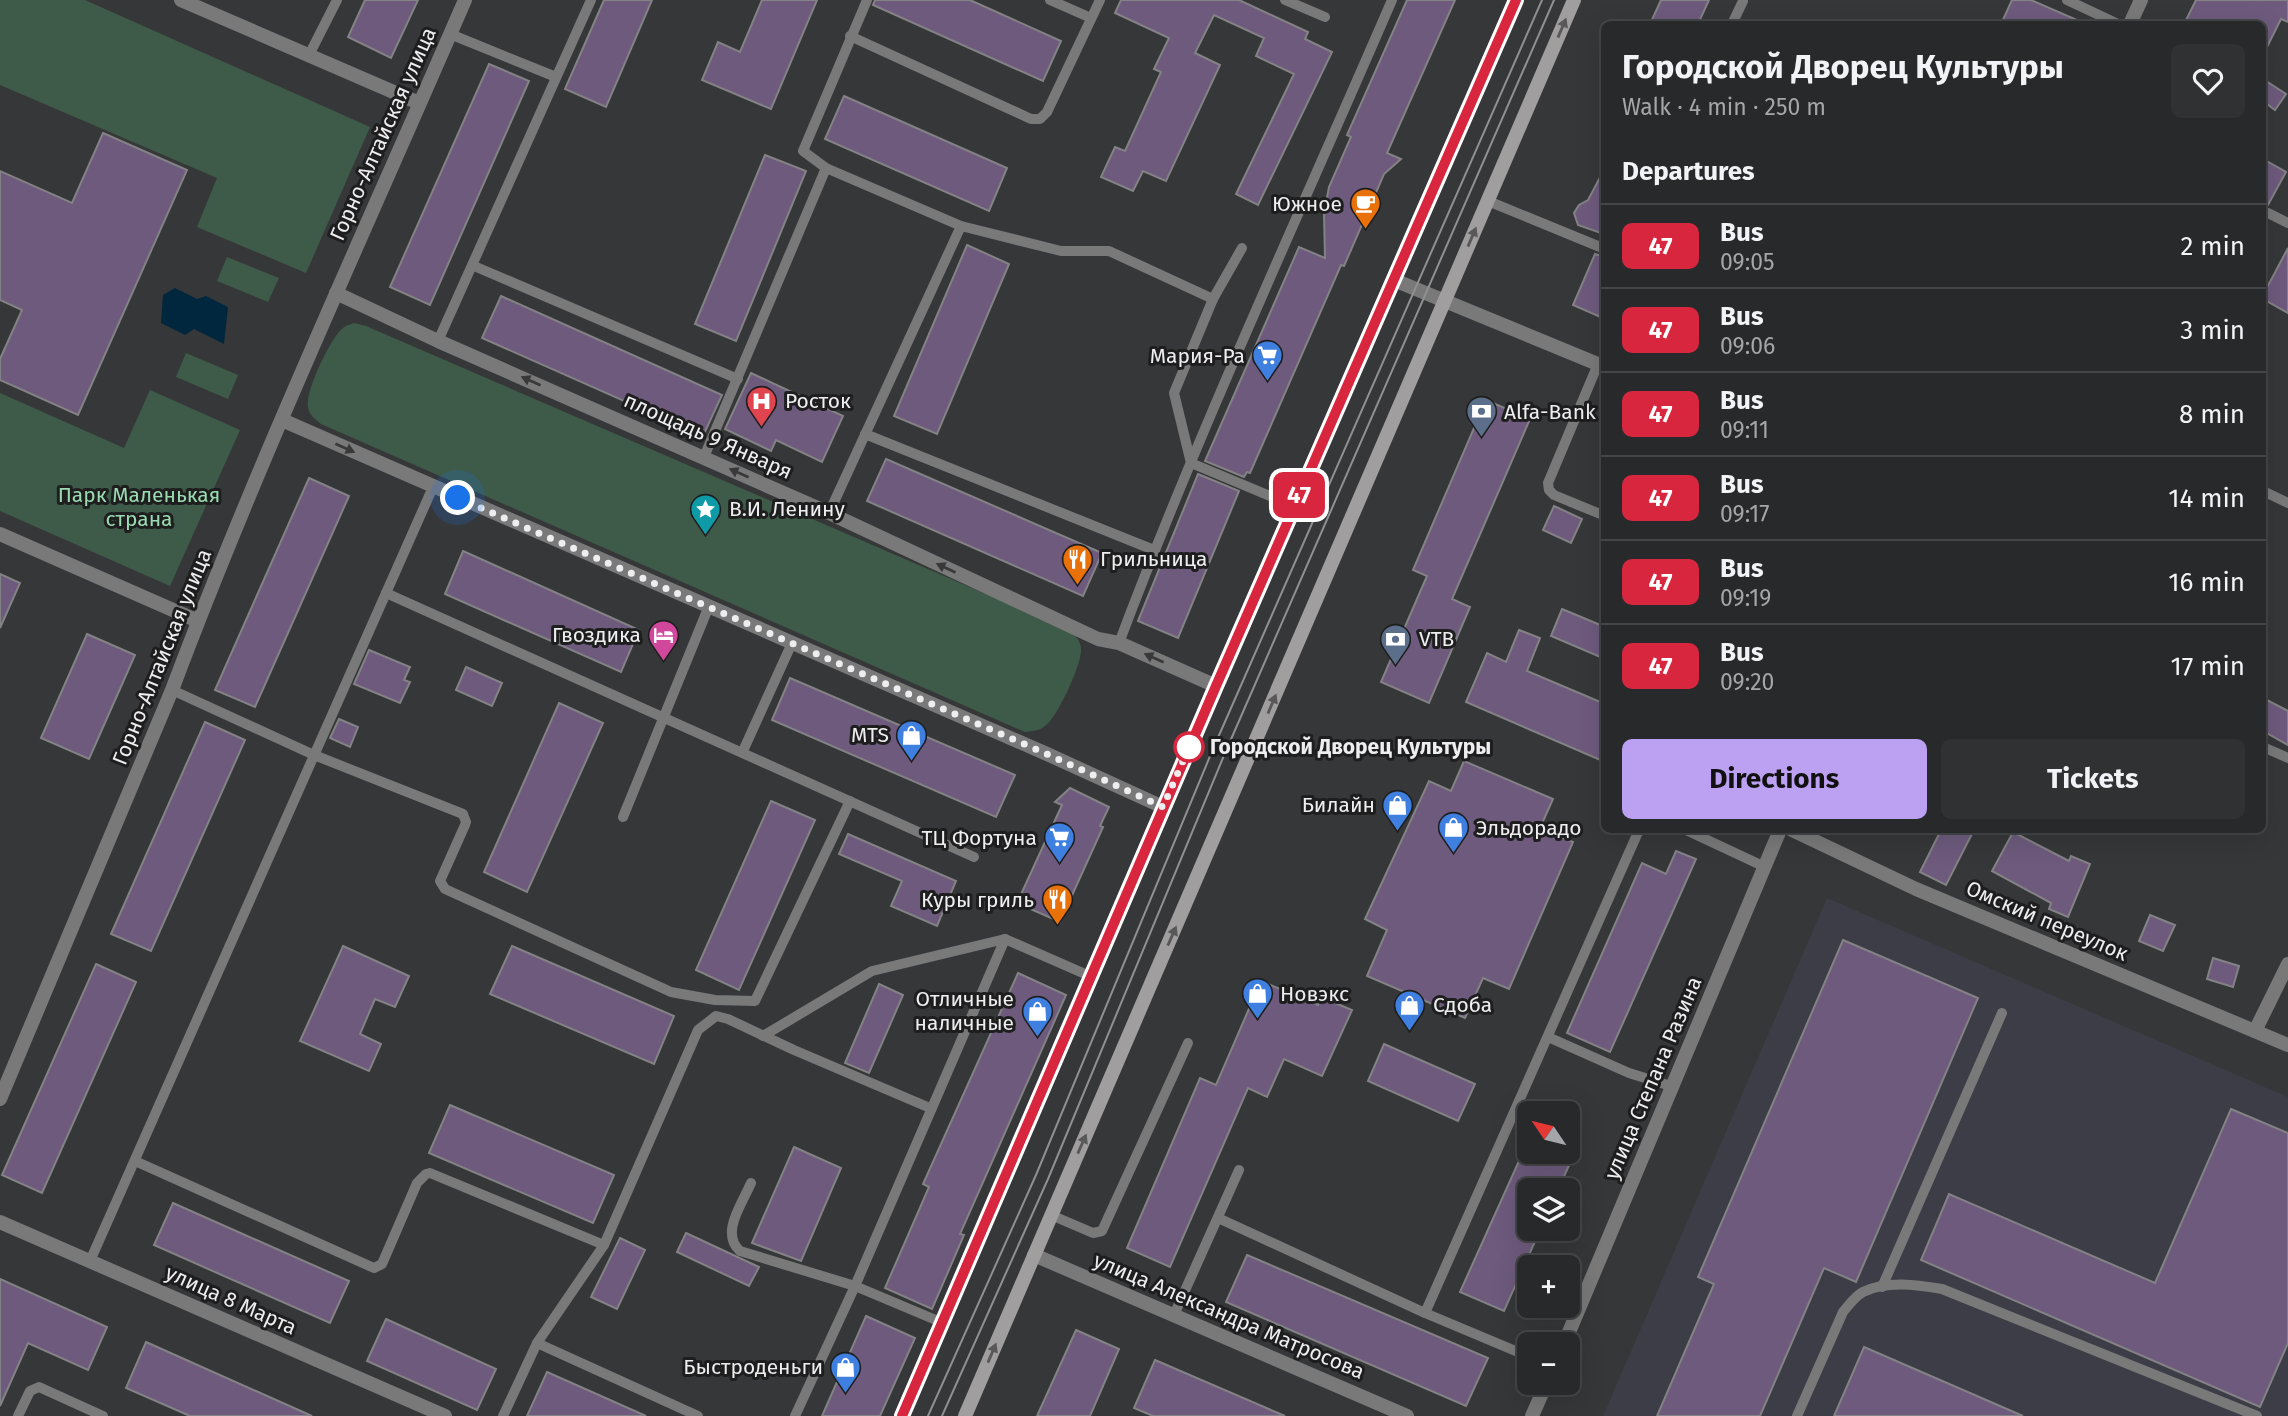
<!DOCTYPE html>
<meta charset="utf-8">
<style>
:root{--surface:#28292b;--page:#303133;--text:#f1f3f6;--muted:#a5a6a9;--line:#444547;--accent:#bca0f2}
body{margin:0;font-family:"Fira Sans",sans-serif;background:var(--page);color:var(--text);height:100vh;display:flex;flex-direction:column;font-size:26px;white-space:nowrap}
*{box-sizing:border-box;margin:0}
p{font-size:23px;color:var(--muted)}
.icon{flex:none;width:38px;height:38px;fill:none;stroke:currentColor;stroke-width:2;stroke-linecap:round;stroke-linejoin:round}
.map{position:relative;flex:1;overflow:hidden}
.side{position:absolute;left:1601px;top:21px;width:665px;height:812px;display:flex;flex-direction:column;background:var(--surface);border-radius:10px;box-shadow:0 7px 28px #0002,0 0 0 2px var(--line)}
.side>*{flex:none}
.badge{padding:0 14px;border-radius:10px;font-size:24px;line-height:46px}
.needle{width:46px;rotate:305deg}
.tools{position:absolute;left:1517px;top:1101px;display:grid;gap:14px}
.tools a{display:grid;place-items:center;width:63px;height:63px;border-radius:10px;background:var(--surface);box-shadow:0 7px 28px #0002,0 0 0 2px var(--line);font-size:35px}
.you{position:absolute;width:35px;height:35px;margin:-18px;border:5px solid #fff;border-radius:50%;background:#1a73e8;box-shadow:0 0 0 10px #1a73e833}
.map>.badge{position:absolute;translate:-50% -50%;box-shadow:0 0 0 4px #fff}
h2{padding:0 21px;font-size:26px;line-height:63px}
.round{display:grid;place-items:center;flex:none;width:74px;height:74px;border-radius:10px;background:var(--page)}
.summary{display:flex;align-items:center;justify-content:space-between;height:119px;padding:0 21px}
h1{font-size:33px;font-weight:700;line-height:52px}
.action{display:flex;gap:14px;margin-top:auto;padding:14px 21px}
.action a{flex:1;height:80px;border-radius:10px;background:var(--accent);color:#111;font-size:28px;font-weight:700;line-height:80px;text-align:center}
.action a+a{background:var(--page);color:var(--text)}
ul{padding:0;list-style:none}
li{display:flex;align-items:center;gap:21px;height:84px;padding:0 21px;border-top:2px solid var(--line)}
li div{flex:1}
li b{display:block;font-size:26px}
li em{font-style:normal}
li .badge{min-width:77px;font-weight:700;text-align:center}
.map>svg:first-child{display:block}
</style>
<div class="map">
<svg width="2288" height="1416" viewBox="0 0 2288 1416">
<rect width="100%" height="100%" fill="#363739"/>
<polygon fill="#3c3d46" points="1827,898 2288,1097 2288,1416 1603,1416"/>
<g fill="#3e5b49">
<polygon points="0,0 85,0 370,127 306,273 197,227 217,178 0,85"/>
<polygon points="227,257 279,278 268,302 217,281"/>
<path d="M354,323L366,326L1069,630C1075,635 1080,640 1081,648C1083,662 1057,718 1045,726C1039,731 1032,731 1025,732L321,424C315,419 309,415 308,407C305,392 329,342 340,331C344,326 348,325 354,323Z"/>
<polygon points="186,353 238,375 228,399 176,377"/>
<polygon points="150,390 240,430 170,586 0,511 0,393 124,448"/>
</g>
<polygon fill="#00273d" points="175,288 197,299 206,296 228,307 224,344 194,329 185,335 161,323 163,295"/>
<g fill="#6d5a7d" stroke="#838284" stroke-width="2">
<polygon points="365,0 418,0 391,58 348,37"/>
<polygon points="604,0 652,0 606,107 565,89"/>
<polygon points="762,0 817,0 771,109 702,80 718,42 740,52"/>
<polygon points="875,0 970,0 1061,41 1043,81 873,5"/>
<polygon points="1121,0 1239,0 1308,32 1305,39 1332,52 1258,205 1236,194 1294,74 1256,56 1264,38 1214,15 1195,53 1220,65 1166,181 1143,171 1133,191 1101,177 1115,147 1125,151 1161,72 1154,69 1169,38 1115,13"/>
<polygon points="1407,0 1455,0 1387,153 1401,159 1384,174 1344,266 1341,265 1250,473 1247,472 1244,477 1205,461 1299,247 1325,258 1324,213 1329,187 1351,137 1347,135"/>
<polygon points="1661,0 1709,0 1698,24 1650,24"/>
<polygon points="2012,0 2031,0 2086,24 2001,24"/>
<polygon points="2196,0 2288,0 2288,22 2281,19 2263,55 2263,24 2184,24"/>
<polygon points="489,64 529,81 430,305 390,287"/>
<polygon points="2263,79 2286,94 2275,110 2263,101"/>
<polygon points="844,96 1007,168 989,211 825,139"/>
<polygon points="103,133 187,170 78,415 0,380 0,359 22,310 0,300 0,171 72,203"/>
<polygon points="765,155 806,171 736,341 695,324"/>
<polygon points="2263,159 2286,172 2268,205 2263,207"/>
<polygon points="1605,168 1605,240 1602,239 1604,234 1578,225 1574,213 1579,205 1588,200"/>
<polygon points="967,245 1009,264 937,434 894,416"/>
<polygon points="2288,248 2288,313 2263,299 2263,295"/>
<polygon points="1595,254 1605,257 1605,319 1573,305"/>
<polygon points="501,296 722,395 703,436 482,338"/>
<polygon points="751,373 843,416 822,462 776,440 771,451 725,429"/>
<polygon points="1486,400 1530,419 1452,599 1470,607 1429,703 1381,682 1427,576 1413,570"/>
<polygon points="886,459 1102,553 1083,596 867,501"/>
<polygon points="1198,474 1239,491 1178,638 1138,621"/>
<polygon points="309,478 349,496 255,707 215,690"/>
<polygon points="1554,506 1582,519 1571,543 1543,530"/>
<polygon points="463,551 639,630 621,672 445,594"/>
<polygon points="0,574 20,583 0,628"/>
<polygon points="1562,609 1605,627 1605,659 1551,636"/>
<polygon points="1519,630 1540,638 1527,671 1605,704 1605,762 1466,702 1487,653 1506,662"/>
<polygon points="87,634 135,655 89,759 41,738"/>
<polygon points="369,650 410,667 404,680 410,682 400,703 354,684"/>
<polygon points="466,667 502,683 492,706 456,690"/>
<polygon points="790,678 1015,775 996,817 772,720"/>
<polygon points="2263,698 2288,711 2288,745 2263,731"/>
<polygon points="559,703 603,723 527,892 484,872"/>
<polygon points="339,719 358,727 350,747 330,738"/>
<polygon points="205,722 245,740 151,951 111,934"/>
<polygon points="1464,761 1553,799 1540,828 1573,842 1509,989 1483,978 1465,1018 1367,976 1387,930 1365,919 1429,781 1451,791"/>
<polygon points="1070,788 1109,807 1100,826 1103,827 1060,922 1017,903 1062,805 1055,802"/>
<polygon points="771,801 815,820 739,990 696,970"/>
<polygon points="1941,830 1974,830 1946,885 1920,872"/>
<polygon points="2013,832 2069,861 2071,856 2090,864 2068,917 2049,909 2051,903 1992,871"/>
<polygon points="848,834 956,881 937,926 891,906 902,881 839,854"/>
<polygon points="1676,851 1696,859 1610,1052 1567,1033 1642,863 1666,874"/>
<polygon points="2150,915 2175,925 2163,951 2139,941"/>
<polygon points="1843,940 1978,998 1856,1282 1824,1268 1760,1416 1657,1416 1714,1284 1698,1277"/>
<polygon points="343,946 409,976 395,1007 375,999 360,1034 381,1044 369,1071 300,1041"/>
<polygon points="512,946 674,1016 654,1064 490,994"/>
<polygon points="2213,958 2239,966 2233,987 2207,979"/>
<polygon points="96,964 136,982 42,1193 2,1175"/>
<polygon points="1018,973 1066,995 960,1234 964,1235 932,1309 885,1288 929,1187 923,1184"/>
<polygon points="1261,981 1318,1005 1321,997 1352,1010 1322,1076 1284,1059 1267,1097 1248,1088 1170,1267 1127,1248 1200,1078 1216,1085"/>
<polygon points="879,984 903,995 869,1073 845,1063"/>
<polygon points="1384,1044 1475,1084 1458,1121 1368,1081"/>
<polygon points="450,1105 614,1175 593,1223 429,1153"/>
<polygon points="2231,1109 2288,1133 2288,1343 2260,1407 1921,1260 1949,1194 2155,1283"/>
<polygon points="794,1147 841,1168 801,1261 752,1243"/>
<polygon points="1523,1152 1575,1152 1558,1190 1530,1190 1530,1228 1541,1228 1504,1311 1460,1292"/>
<polygon points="173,1203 349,1281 330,1323 154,1245"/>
<polygon points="686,1233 759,1267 749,1286 677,1252"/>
<polygon points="620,1238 645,1250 617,1309 591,1297"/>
<polygon points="1247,1255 1488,1358 1466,1406 1226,1302"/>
<polygon points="0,1279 107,1327 88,1370 28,1343 0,1406"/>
<polygon points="866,1316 915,1338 880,1416 822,1416"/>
<polygon points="386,1319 496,1369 477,1410 367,1361"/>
<polygon points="1076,1330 1119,1349 1090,1416 1037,1416"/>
<polygon points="146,1342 312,1416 190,1416 126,1388"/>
<polygon points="1864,1347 2023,1416 1834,1416"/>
<polygon points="1155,1360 1285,1416 1153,1416 1134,1408"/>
<polygon points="547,1372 646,1416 527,1416"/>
</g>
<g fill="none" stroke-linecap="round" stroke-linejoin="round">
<g stroke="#7a7979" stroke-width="10">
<polyline points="1050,0 1091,18"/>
<polyline points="1285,0 1325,17"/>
<polyline points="2067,0 2118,24"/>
<polyline points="1732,24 1743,1"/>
<polyline points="450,34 556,77"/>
<polyline points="850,36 1031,119 1040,119 1047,112 1100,0"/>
<polyline points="309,55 337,0"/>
<polyline points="826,168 961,226 1061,251 1109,251 1213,299 1242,248"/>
<polyline points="1488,201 1605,249"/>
<polyline points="2268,213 2288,223"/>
<polyline points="474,266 738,379"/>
<polyline points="1213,299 1174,393 1191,463 1294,506"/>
<polyline points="438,341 591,0"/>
<polyline points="1598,364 1548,483 1549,490 1554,495 1605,516"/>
<polyline points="865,434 1154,550"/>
<polyline points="704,457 826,168 803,151 867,0"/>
<polyline points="2263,491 2288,503"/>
<polyline points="829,513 961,226"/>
<polyline points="386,593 974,857"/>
<path d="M1119,643C1201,425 1300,213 1392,0"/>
<polyline points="172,690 314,755 463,814 466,822 465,825 440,881 445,889 671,992 715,1000 755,1001 850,801"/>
<polyline points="2263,747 2288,758"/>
<polyline points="743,751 792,643"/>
<polyline points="623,817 709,606"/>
<polyline points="1686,830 1765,867"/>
<polyline points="763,1036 872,971 1005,939"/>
<polyline points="1548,1037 1629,1073 1674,1087"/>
<polyline points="135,1161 374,1268 382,1264 417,1183 426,1174 430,1173 604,1245 698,1030 716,1016 728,1019 794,1050 930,1108"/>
<path d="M751,1183C742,1204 720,1233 740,1251L855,1286L943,1323"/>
<polyline points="1051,1215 1093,1233 1102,1231 1188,1043"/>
<polyline points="1218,1218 1425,1313 1530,1357"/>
<polyline points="90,1261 433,487"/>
<polyline points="1882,1287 2002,1013"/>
<polyline points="1425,1313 1639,830"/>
<polyline points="1174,1315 1239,1170"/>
<polyline points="537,1343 698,1416"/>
<polyline points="18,1416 30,1391 39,1387 103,1416"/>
<polyline points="503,1416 537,1343 604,1245"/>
<polyline points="795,1416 855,1286 1005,939 1092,977"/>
<path d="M1797,1416L1843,1312C1849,1305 1855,1296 1863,1292C1887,1280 1918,1285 1942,1289L2257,1416"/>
</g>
<g stroke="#7a7979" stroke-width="14">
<polyline points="181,0 419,103"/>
<polyline points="336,293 438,341 829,513 1098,639 1119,643 1216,686"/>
<polyline points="282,420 1047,754 1163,807"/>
<polyline points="0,534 198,621"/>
<polyline points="1792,830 1916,889 2288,1045"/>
<polyline points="2255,1031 2288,964"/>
<path d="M0,1099L172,690C260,456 366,229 465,0"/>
<polyline points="0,1222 445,1416"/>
<polyline points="1034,1255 1407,1416"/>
</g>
<g stroke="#7a7979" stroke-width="14">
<polyline points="2130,24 2141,0"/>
<polyline points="1394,280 1605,367"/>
<polyline points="1564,1344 1780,830"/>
<polyline points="1532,1416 1547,1382"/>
</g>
<g stroke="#a09e9e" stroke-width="14">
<polyline points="902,1416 1216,686 1516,0"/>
<polyline points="965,1416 1574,0"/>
</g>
<g stroke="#8f9092" stroke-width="2">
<polyline points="928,1416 1036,1175 1213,749 1542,0"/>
<polyline points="942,1416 1048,1179 1225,753 1554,0"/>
</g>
</g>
<defs><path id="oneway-solid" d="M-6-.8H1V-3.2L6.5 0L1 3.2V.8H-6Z" transform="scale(1.75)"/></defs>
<g fill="#585858">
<use href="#oneway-solid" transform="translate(1562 28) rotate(-67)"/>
<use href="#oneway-solid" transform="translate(1472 237) rotate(-67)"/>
<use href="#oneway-solid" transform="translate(1272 704) rotate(-67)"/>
<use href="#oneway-solid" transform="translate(1172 936) rotate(-66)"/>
<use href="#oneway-solid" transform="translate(1082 1144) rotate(-66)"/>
<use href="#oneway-solid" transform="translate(992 1353) rotate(-67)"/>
</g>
<g fill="#3a393a">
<use href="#oneway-solid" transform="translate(531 381) rotate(-156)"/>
<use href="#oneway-solid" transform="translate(345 448) rotate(24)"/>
<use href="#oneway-solid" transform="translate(739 473) rotate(-156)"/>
<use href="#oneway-solid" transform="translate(946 568) rotate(-155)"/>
<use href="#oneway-solid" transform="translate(1154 658) rotate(-156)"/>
</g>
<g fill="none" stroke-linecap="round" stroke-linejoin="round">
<defs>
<polyline id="line" points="902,1416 1216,686 1516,0"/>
</defs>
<use href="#line" stroke="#fff" stroke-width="16"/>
<use href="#line" stroke="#d7263d" stroke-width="10"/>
<polyline stroke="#eeeef0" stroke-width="7" stroke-dasharray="0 12.6" points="458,498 1047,754 1163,807 1189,747"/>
</g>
<defs>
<symbol id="cafe-pin" viewBox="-11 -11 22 30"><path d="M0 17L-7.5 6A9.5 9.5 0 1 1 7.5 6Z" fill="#e8710a" stroke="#1e1e1f"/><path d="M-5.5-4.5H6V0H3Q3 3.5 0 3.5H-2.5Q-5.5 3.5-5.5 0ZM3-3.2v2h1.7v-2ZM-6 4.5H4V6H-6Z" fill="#fff"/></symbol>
<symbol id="supermarket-pin" viewBox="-11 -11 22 30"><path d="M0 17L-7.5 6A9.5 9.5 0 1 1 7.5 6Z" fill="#3f7fe0" stroke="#1e1e1f"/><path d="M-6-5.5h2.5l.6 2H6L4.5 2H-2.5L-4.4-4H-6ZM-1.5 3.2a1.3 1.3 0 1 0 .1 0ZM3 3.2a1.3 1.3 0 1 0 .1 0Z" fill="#fff"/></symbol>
<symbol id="hospital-pin" viewBox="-11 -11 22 30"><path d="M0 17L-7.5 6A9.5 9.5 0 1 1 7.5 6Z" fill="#e0444e" stroke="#1e1e1f"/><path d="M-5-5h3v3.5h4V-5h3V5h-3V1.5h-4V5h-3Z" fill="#fff"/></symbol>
<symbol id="bank-pin" viewBox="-11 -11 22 30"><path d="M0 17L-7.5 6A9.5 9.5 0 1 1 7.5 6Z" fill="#5c6f8a" stroke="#1e1e1f"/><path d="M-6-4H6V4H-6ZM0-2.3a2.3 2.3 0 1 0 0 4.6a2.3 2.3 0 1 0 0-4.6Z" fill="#fff"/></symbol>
<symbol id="sight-pin" viewBox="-11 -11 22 30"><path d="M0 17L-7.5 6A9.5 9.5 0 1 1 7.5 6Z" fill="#0f9aa8" stroke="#1e1e1f"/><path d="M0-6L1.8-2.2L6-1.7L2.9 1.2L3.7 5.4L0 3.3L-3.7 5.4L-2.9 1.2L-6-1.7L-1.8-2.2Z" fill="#fff"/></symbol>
<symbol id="restaurant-pin" viewBox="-11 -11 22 30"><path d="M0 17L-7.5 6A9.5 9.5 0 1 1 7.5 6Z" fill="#e8710a" stroke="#1e1e1f"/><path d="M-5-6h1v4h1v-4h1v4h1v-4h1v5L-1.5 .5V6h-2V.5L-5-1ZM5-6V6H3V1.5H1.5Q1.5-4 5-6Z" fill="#fff"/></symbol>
<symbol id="hotel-pin" viewBox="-11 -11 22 30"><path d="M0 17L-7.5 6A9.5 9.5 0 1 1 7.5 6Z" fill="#d1479c" stroke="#1e1e1f"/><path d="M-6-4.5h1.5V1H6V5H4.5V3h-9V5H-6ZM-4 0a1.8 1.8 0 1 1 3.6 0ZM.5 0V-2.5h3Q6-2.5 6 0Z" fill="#fff"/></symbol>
<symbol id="shop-pin" viewBox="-11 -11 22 30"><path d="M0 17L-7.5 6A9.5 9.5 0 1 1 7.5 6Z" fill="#3f7fe0" stroke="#1e1e1f"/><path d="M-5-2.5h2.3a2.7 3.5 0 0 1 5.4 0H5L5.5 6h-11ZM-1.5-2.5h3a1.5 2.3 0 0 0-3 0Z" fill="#fff"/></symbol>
</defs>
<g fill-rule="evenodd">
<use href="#cafe-pin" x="1348" y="186" width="35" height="47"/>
<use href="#supermarket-pin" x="1250" y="338" width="35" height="47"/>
<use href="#hospital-pin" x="744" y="384" width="35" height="47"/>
<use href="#bank-pin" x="1464" y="394" width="35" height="47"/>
<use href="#sight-pin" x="688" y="492" width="35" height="47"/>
<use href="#restaurant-pin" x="1060" y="542" width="35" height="47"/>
<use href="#hotel-pin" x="646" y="618" width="35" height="47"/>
<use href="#bank-pin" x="1378" y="622" width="35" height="47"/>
<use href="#shop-pin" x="894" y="718" width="35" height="47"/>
<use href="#shop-pin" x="1380" y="788" width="35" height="47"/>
<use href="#shop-pin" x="1436" y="810" width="35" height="47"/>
<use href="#supermarket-pin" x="1042" y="820" width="35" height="47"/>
<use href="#restaurant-pin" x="1040" y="882" width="35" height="47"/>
<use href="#shop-pin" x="1240" y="976" width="35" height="47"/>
<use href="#shop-pin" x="1392" y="988" width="35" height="47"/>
<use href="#shop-pin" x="1020" y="994" width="35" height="47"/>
<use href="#shop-pin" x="828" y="1350" width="35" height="47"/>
</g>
<circle fill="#fff" stroke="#d7263d" stroke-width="3.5" cx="1189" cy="747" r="14"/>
<g text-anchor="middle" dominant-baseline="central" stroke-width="6" stroke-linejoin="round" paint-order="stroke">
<g font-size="21" fill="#eeeef0" stroke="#1e1e1f">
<text transform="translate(383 134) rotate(-66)">Горно-Алтайская улица</text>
<text transform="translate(708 436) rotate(24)">площадь 9 Января</text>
<text transform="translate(162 657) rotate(-68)">Горно-Алтайская улица</text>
<text transform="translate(2047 921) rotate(23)">Омский переулок</text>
<text transform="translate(1653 1078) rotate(-67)">улица Степана Разина</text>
<text transform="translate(231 1300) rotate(24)">улица 8 Марта</text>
<text transform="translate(1229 1316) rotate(23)">улица Александра Матросова</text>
</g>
<g font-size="21" fill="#eeeef0" stroke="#1e1e1f" text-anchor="end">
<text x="1342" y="204">Южное</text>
<text x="1245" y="356">Мария-Ра</text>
<text x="785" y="401" text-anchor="start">Росток</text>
<text x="1504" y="412" text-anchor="start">Alfa-Bank</text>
<text x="729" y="509" text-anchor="start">В.И. Ленину</text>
<text x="1100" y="559" text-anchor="start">Грильница</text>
<text x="641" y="635">Гвоздика</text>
<text x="1419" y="639" text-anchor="start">VTB</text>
<text x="889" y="735">MTS</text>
<text x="1375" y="805">Билайн</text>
<text x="1476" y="828" text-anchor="start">Эльдорадо</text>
<text x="1037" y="838">ТЦ Фортуна</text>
<text x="1034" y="900">Куры гриль</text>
<text x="1280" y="994" text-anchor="start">Новэкс</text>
<text x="1014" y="999">Отличные<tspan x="1014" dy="24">наличные</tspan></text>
<text x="1433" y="1005" text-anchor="start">Сдоба</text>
<text x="823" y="1367">Быстроденьги</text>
</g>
<g font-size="21" fill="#9adbb1" stroke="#1e1e1f">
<text x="139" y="495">Парк Маленькая<tspan x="139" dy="24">страна</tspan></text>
</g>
<g font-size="21" font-weight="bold" fill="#eeeef0" stroke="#1e1e1f" text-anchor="start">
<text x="1210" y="747">Городской Дворец Культуры</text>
</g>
</g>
</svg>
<div class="tools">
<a><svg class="needle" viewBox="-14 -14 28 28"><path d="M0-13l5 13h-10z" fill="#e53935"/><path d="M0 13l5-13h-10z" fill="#a5a6a9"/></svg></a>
<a><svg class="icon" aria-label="layers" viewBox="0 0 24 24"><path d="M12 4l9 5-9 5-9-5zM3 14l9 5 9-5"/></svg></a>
<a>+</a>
<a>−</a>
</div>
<div class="you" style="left:458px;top:498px"></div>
<b class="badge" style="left:1299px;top:495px;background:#d7263d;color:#fff">47</b>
<section class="side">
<div class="summary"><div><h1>Городской Дворец Культуры</h1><p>Walk · 4 min · 250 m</p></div><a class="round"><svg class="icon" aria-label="heart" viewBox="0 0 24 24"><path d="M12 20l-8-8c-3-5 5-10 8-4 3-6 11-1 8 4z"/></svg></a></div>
<h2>Departures</h2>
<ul>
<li><span class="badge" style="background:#d7263d;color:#fff">47</span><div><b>Bus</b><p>09:05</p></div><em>2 min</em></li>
<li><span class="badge" style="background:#d7263d;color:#fff">47</span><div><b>Bus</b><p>09:06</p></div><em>3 min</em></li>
<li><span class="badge" style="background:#d7263d;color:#fff">47</span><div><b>Bus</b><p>09:11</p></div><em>8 min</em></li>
<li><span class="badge" style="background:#d7263d;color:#fff">47</span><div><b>Bus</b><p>09:17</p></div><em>14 min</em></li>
<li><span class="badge" style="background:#d7263d;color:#fff">47</span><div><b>Bus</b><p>09:19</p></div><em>16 min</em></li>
<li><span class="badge" style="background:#d7263d;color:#fff">47</span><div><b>Bus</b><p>09:20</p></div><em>17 min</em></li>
</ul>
<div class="action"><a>Directions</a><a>Tickets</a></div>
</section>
</div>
